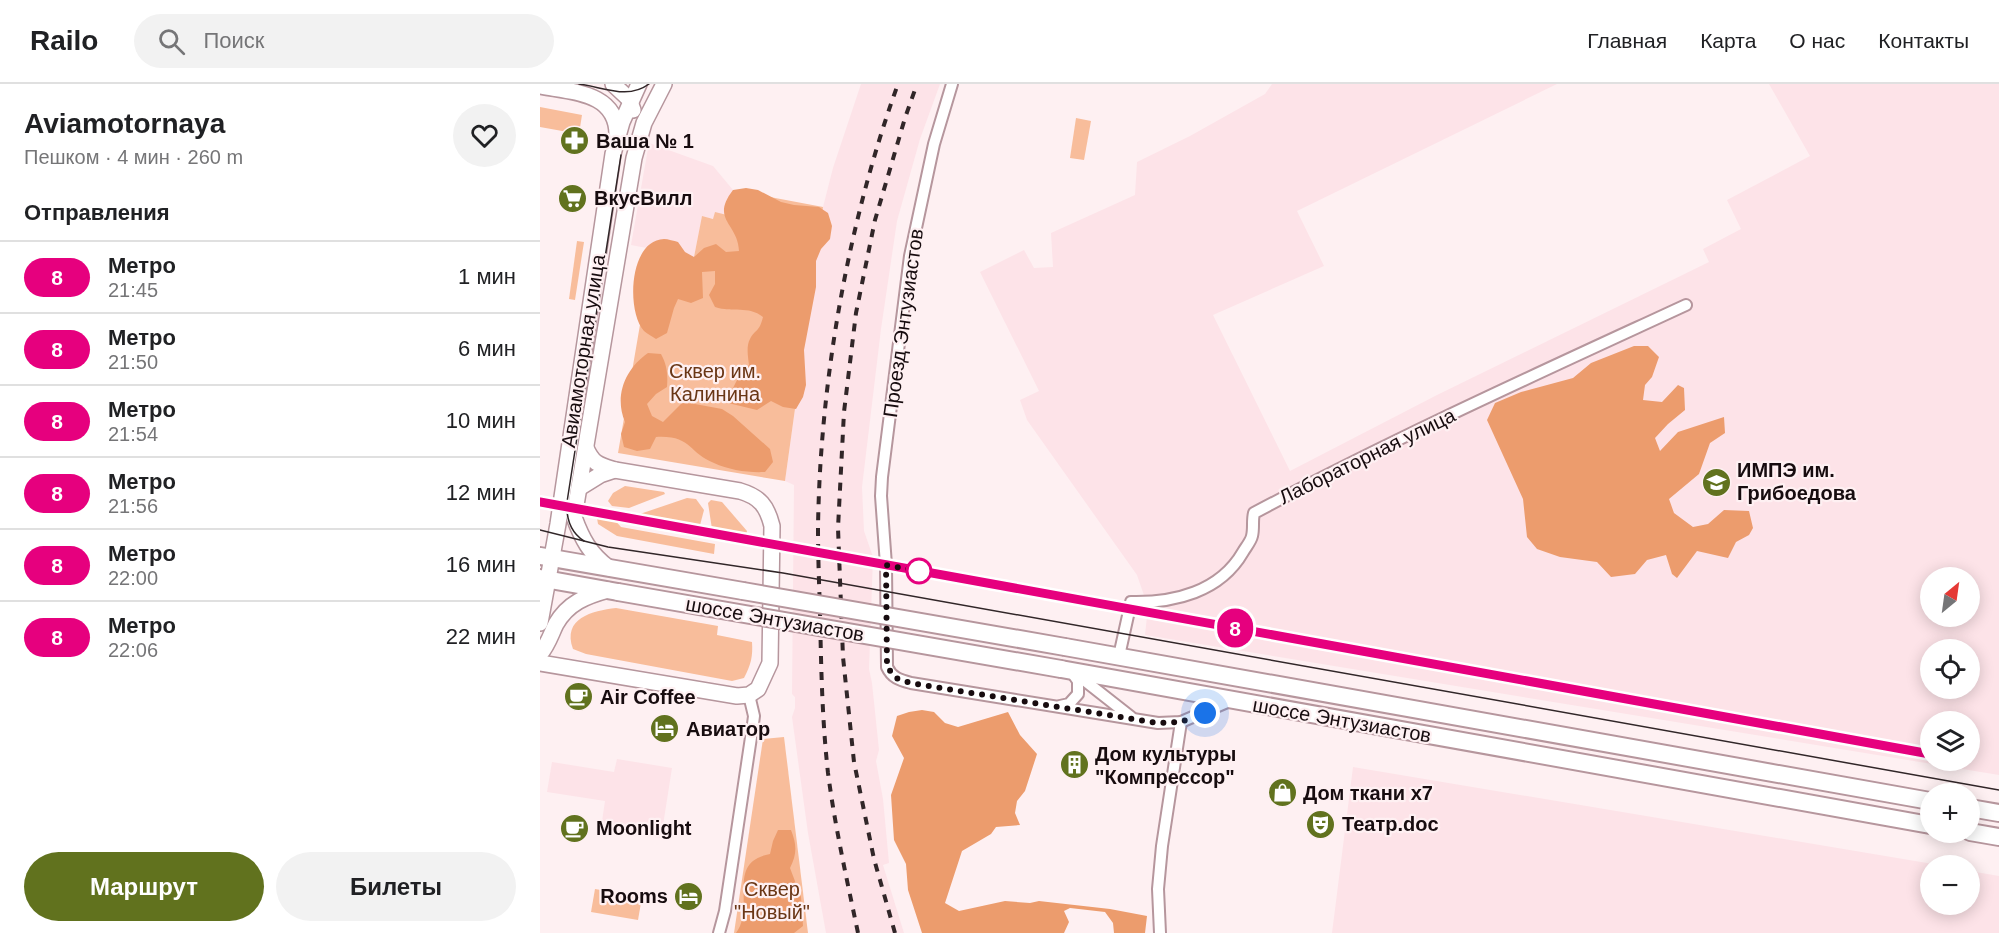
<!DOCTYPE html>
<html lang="ru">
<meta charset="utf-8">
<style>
:root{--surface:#fff;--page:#f2f2f2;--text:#202124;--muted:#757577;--line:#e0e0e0;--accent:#61721e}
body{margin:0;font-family:Arial,sans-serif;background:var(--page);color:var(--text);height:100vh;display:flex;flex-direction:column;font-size:22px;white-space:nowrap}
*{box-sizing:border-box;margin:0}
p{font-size:20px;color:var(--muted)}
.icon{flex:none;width:33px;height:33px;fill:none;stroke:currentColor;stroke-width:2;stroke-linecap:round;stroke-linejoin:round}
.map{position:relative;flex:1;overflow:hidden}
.sheet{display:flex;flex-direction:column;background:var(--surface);width:540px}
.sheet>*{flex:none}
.badge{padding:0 12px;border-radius:20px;font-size:21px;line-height:39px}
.needle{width:39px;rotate:29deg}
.buttons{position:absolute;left:1380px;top:483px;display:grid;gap:12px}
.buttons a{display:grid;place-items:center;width:60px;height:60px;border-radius:50%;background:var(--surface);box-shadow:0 3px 15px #0003;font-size:30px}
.you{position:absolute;width:30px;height:30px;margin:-15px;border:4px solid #fff;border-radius:50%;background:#1a73e8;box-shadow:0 0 0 9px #1a73e833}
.map>.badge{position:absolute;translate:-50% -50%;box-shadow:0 0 0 3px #fff}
h2{padding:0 24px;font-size:22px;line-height:54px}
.round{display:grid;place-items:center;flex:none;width:63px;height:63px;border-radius:32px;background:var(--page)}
.overview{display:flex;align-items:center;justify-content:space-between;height:102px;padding:0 24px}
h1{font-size:28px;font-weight:700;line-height:45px}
.action{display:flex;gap:12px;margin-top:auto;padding:12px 24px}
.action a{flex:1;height:69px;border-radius:36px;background:var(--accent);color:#fff;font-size:24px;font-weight:700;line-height:69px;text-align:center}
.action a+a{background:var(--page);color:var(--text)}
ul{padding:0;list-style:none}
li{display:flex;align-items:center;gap:18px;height:72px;padding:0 24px;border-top:2px solid var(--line)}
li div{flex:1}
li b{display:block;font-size:22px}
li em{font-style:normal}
li .badge{min-width:66px;font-weight:700;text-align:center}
header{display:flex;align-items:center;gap:36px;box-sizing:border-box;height:84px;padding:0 30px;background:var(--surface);border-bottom:2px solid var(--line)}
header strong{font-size:28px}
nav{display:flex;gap:33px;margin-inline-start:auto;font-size:21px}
.search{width:420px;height:54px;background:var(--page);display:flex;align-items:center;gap:15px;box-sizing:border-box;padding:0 21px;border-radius:33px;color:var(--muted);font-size:22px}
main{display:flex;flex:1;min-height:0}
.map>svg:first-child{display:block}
</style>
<header>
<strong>Railo</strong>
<div class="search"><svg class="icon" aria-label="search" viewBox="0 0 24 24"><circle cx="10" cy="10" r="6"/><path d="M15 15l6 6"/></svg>Поиск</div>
<nav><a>Главная</a><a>Карта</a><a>О нас</a><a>Контакты</a></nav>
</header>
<main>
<section class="sheet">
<div class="overview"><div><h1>Aviamotornaya</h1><p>Пешком · 4 мин · 260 m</p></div><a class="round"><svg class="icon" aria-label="heart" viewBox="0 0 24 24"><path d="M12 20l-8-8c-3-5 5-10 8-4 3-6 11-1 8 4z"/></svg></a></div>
<h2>Отправления</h2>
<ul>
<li><span class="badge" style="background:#e6007e;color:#fff">8</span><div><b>Метро</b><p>21:45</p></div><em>1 мин</em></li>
<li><span class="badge" style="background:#e6007e;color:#fff">8</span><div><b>Метро</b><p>21:50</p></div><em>6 мин</em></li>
<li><span class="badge" style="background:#e6007e;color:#fff">8</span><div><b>Метро</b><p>21:54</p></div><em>10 мин</em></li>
<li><span class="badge" style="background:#e6007e;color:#fff">8</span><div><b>Метро</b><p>21:56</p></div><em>12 мин</em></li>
<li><span class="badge" style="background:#e6007e;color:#fff">8</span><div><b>Метро</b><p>22:00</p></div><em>16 мин</em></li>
<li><span class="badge" style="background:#e6007e;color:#fff">8</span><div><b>Метро</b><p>22:06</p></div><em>22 мин</em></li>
</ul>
<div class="action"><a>Маршрут</a><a>Билеты</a></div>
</section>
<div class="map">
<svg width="1459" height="849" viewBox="0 0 1459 849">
<rect width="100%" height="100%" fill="#fef0f2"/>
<g fill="#fde3e8" fill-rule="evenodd">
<polygon points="321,0 400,0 380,55 357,137 341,245 322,403 324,447 333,473 329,585 332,599 339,666 336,677 343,715 349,779 343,781 364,849 286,849 268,749 252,633 255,624 255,613 252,610 254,401 245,397 283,123 293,84"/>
<path d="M732,0H1017L757,127L784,182L673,231L750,387L897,311L1169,178L1163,165L1201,145L1187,116L1270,72L1229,0H1459V691L605,551L608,523L597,491L487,336L480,316L499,307L440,188L484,166L494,184L513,183L511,149L595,111L597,78L650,52L725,10ZM1390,494H1430V532H1390ZM1390,566H1430V604H1390ZM1390,638H1430V676H1390Z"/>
<polygon points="109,59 173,82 193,106 187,131 174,135 162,133 154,173 91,161"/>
<polygon points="77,675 132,684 121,754 61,744 65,717 7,708 12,678 74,688"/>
<polygon points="813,683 1399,781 1390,782 1390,820 1430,820 1430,787 1459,792 1459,849 792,849"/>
</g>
<g fill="#f8bd9b">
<polygon points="0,23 42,31 39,50 0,43"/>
<polygon points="536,34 551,37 544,76 530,74"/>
<polygon points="193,106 283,123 245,397 78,369 113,165 154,173 162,132 173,135 175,128 187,131"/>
<polygon points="37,157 44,158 35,216 29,215"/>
<polygon points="85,402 124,408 125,410 89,424 72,422 68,417 73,409"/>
<polygon points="147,414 156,415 164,426 159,445 110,441 95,437 97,431"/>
<polygon points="171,416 182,418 207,447 206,451 172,445 168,419"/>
<polygon points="59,430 72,433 81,443 175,460 174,470 77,452 58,440 57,434"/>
<path d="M76,524L178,542L177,551L212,558C213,572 211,581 204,594L192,597L46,570L33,565C22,534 52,527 76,524Z"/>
<polygon points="244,653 268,849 194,849 223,655"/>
<polygon points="55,805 102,813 98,836 51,828"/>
</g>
<g fill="#ec9c6d">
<path d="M206,104L218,106L241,118L254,121L279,123L288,129L292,142L290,155L281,165L276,177V203L264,266L266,301L263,313L256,325L243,323L231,317L217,326L188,319C193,303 197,292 209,281C208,273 206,262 210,255C216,244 219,249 223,233C208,221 193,229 175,223L169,211L175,200V187L162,188L163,214L151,219L138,215L134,224L127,249L116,255C112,252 107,250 104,247C86,227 89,156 124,155C128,155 134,157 138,158L145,168L154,173L164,164L176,160L186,168L199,167C198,139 170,136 193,106Z"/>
<polygon points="1094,262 1108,262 1119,273 1112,293 1105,301 1103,316 1122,318 1138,301 1144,304 1145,326 1128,340 1115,354 1120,367 1138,348 1184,333 1185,349 1170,359 1159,390 1129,415 1134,429 1153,443 1168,440 1184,426 1209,427 1213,444 1209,451 1196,458 1188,474 1157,467 1137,494 1132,490 1126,471 1107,476 1095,490 1071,493 1057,478 1020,473 997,465 987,453 983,415 947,336 955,319 981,308 1033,294 1051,279"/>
<path d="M108,269L121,270C127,281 128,290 127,303L116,310L107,320L112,332L123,338L142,319L155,320L182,325L193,332L230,365L233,378L225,388C209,389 189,386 174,379C148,369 152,351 116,353L110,365L97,367L84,363L81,350L85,338C74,312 85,285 108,269Z"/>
<polygon points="382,626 394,628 405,639 418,643 468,628 480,651 497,670 485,707 477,717 475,729 480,741 456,743 451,750 422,767 405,819 419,827 465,817 490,819 499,817 570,825 607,832 605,849 574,849 573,839 565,828 530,824 524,827 529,838 524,849 382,849 368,806 366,780 354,756 351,711 364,674 352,652 357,632 369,628"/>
<path d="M238,746H251C257,761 257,770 250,784L261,813L263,842L254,849H196C216,822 185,778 230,770L233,757Z"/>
</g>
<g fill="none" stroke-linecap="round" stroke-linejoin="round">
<defs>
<g id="street">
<path d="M412,0L394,60L370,172L342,393L341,412L346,481L347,583C352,594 360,596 371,599L618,639L641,638L692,616"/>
<path d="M579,572L591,518C634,519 680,508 703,468C706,463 711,457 712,452C714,444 712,437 714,429C855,354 1001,288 1146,221"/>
<polyline points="535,589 591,633"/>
<polyline points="520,622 529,620 538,610 538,597 533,590"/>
<polyline points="179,849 185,827 213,640 214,632 209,611"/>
<polyline points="620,849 618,805 622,762 641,638"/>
</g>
<g id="secondary">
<polyline points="73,0 89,15 93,26"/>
<path d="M0,2C32,8 78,8 77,52"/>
<polyline points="39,404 60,391 75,386"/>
<path d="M69,484C50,470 42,455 34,433L94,74L104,39L124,0"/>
<polyline points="0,539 18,440 73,70 82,38 99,0"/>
<path d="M0,570C8,561 11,550 16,540C28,519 46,512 68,506"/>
<path d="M0,579L197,612L209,611L218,605L230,579L232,442C227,422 220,413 200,407L75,386C59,381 53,380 46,364"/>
</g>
<g id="primary">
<polyline points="0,472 203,507"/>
<polyline points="0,494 78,508"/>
<polyline points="525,563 1390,717"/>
<polyline points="521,585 1390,741"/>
<polyline points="1430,724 1459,729"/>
<polyline points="1430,748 1459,753"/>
</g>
</defs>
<use href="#street" stroke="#b6969d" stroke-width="14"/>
<use href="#secondary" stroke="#b6969d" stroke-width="18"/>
<use href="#primary" stroke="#b6969d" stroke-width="20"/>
<use href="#street" stroke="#fff" stroke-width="10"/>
<use href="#secondary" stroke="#fff" stroke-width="15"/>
<use href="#primary" stroke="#fff" stroke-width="16"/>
<g stroke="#312628" stroke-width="1.5">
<path d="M39,0C63,3 88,16 109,0"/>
<polyline points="0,446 68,463 243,489 1459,706"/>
<path d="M44,457C30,448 26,434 27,418L81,71"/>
</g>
<g stroke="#312628" stroke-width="4" stroke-dasharray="8 8" stroke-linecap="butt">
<path d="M318,849C307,796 295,743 288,689C282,635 281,580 280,526C279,499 278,471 278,444C280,297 308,138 358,0"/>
<polyline points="355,849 334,775 314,678 303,573 298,444 304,328 316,229 335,136 365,34 377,0"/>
</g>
<defs>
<g id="primary-bridge">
<polyline points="203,507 525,563"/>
<polyline points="78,508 521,585"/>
</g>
</defs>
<use href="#primary-bridge" stroke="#b6969d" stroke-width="20" stroke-linecap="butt"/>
<use href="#primary-bridge" stroke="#fff" stroke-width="16"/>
</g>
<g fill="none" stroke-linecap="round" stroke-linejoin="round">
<defs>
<polyline id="line" points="0,418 1390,670"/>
</defs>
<use href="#line" stroke="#fff" stroke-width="14"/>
<use href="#line" stroke="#e6007e" stroke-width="9"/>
<polyline stroke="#170c0f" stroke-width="6" stroke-dasharray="0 10.8" points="379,487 346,481 347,583 356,594 370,599 618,639 641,638 665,629"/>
</g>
<defs>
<symbol id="pharmacy-disc" viewBox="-11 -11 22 22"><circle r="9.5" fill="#61721e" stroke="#fef0f2"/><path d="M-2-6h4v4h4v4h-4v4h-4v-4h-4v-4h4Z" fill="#fff"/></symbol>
<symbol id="supermarket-disc" viewBox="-11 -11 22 22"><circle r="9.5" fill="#61721e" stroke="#fef0f2"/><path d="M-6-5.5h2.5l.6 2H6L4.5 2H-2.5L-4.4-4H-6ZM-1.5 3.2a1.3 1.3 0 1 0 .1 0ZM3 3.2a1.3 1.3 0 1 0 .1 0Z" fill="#fff"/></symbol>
<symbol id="university-disc" viewBox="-11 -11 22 22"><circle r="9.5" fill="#61721e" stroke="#fef0f2"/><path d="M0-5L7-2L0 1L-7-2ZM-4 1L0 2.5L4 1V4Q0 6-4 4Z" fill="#fff"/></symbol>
<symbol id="cafe-disc" viewBox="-11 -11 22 22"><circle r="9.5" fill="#61721e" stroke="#fef0f2"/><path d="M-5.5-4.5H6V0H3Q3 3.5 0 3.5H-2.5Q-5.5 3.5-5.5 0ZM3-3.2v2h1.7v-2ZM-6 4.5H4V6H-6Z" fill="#fff"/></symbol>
<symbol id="hotel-disc" viewBox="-11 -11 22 22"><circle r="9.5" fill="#61721e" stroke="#fef0f2"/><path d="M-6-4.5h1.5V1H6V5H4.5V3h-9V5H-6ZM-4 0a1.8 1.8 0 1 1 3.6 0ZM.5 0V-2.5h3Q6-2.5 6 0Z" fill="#fff"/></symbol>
<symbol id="building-disc" viewBox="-11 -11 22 22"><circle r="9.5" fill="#61721e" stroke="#fef0f2"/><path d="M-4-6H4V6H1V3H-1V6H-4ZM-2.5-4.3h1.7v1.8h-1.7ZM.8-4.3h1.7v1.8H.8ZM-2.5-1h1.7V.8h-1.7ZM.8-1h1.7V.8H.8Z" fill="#fff"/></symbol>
<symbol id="shop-disc" viewBox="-11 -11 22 22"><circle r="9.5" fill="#61721e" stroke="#fef0f2"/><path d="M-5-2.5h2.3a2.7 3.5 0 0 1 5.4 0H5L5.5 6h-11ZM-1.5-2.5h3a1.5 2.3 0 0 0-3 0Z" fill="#fff"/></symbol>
<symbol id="theatre-disc" viewBox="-11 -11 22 22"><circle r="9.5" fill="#61721e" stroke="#fef0f2"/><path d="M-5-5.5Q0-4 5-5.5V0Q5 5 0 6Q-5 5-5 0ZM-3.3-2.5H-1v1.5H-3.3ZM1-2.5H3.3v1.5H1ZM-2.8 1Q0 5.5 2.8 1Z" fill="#fff"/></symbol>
</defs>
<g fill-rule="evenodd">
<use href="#pharmacy-disc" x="18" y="40" width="33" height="33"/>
<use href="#supermarket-disc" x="16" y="98" width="33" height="33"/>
<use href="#university-disc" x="1160" y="382" width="33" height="33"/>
<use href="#cafe-disc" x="22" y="596" width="33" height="33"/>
<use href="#hotel-disc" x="108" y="628" width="33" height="33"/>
<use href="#building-disc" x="518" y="664" width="33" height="33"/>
<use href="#shop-disc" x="726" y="692" width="33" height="33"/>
<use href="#theatre-disc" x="764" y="724" width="33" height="33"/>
<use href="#cafe-disc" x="18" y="728" width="33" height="33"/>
<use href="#hotel-disc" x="132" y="796" width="33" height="33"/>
</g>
<circle fill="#fff" stroke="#e6007e" stroke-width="3" cx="379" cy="487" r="12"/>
<g text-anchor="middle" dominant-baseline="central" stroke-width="4.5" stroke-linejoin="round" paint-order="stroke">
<g font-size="20" font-weight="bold" fill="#170c0f" stroke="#fef0f2" text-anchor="start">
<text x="56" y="57">Ваша № 1</text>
<text x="54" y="114">ВкусВилл</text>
<text x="1197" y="386">ИМПЭ им.<tspan x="1197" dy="23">Грибоедова</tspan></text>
<text x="60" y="613">Air Coffee</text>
<text x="146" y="645">Авиатор</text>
<text x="555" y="670">Дом культуры<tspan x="555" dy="23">"Компрессор"</tspan></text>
<text x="763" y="709">Дом ткани x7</text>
<text x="802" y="740">Театр.doc</text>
<text x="56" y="744">Moonlight</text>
<text x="128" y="812" text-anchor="end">Rooms</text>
</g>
<g font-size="20" fill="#170c0f" stroke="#fef0f2">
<text transform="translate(363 239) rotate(-82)">Проезд Энтузиастов</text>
<text transform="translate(43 267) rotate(-81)">Авиамоторная улица</text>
<text transform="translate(827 372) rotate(-26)">Лабораторная улица</text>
<text transform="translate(235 535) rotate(10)">шоссе Энтузиастов</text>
<text transform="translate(802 636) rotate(10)">шоссе Энтузиастов</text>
</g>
<g font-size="20" fill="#6a3615" stroke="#fef0f2">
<text x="175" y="287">Сквер им.<tspan x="175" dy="23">Калинина</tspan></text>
<text x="232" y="805">Сквер<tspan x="232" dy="23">"Новый"</tspan></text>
</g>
</g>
</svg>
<div class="buttons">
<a><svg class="needle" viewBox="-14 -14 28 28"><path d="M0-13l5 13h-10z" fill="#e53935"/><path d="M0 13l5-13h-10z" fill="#757577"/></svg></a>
<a><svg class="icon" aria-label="locate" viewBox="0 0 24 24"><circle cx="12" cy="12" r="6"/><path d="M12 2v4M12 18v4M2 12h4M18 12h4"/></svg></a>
<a><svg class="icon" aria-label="layers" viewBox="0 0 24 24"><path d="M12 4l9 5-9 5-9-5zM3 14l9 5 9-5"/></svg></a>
<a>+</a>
<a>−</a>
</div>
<div class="you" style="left:665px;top:629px"></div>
<b class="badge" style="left:695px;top:544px;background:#e6007e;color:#fff">8</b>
</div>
</main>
